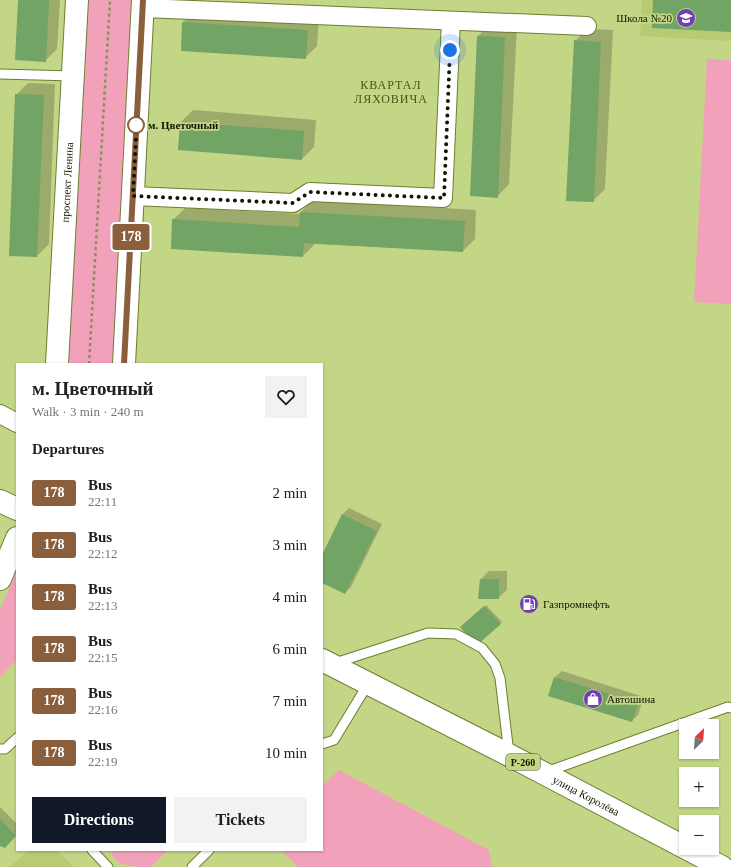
<!DOCTYPE html>
<meta charset="utf-8">
<style>
:root{--surface:#fff;--page:#f2f2f2;--text:#202124;--muted:#757577;--accent:#111827}
body{margin:0;font-family:Georgia,serif;background:var(--page);color:var(--text);height:100vh;display:flex;flex-direction:column;font-size:15px;white-space:nowrap}
*{box-sizing:border-box;margin:0}
p{font-size:13px;color:var(--muted)}
.icon{flex:none;width:22px;height:22px;fill:none;stroke:currentColor;stroke-width:2;stroke-linecap:round;stroke-linejoin:round}
.map{position:relative;flex:1;overflow:hidden}
.details{position:absolute;left:16px;top:363px;width:307px;height:488px;display:flex;flex-direction:column;background:var(--surface);border-radius:0px;box-shadow:0 1px 3px #0004}
.details>*{flex:none}
.badge{padding:0 8px;border-radius:3px;font-size:14px;line-height:26px}
.needle{width:26px;rotate:25deg}
.buttons{position:absolute;left:679px;top:719px;display:grid;gap:8px}
.buttons a{display:grid;place-items:center;width:40px;height:40px;border-radius:0px;background:var(--surface);box-shadow:0 1px 3px #0004;font-size:20px}
.you{position:absolute;width:20px;height:20px;margin:-10px;border:3px solid #fff;border-radius:50%;background:#1a73e8;box-shadow:0 0 0 6px #1a73e833}
.map>.badge{position:absolute;translate:-50% -50%;box-shadow:0 0 0 2px #fff}
h2{padding:0 16px;font-size:15px;line-height:36px}
.round{display:grid;place-items:center;flex:none;width:42px;height:42px;border-radius:0px;background:var(--page)}
.headline{display:flex;align-items:center;justify-content:space-between;height:68px;padding:0 16px}
h1{font-size:19px;font-weight:600;line-height:30px}
.cta{display:flex;gap:8px;margin-top:auto;padding:8px 16px}
.cta a{flex:1;height:46px;border-radius:0px;background:var(--accent);color:#fff;font-size:16px;font-weight:600;line-height:46px;text-align:center}
.cta a+a{background:var(--page);color:var(--text)}
ul{padding:0;list-style:none}
li{display:flex;align-items:center;gap:12px;height:52px;padding:0 16px}
li div{flex:1}
li b{display:block;font-size:15px}
li em{font-style:normal}
li .badge{min-width:44px;font-weight:700;text-align:center}
.map>svg:first-child{display:block}
</style>
<div class="map">
<svg width="731" height="867" viewBox="0 0 731 867">
<rect width="100%" height="100%" fill="#c3d686"/>
<g fill="#b7cb74">
<polygon points="642,0 731,0 731,41 640,36"/>
<polygon points="29,850 57,850 74,867 9,867"/>
</g>
<g fill="#f1a2ba">
<polygon points="88,0 136,0 115,364 67,364"/>
<polygon points="707,59 731,60 731,304 694,302"/>
<polygon points="17,570 17,660 0,677 0,609"/>
<polygon points="339,770 489,850 492,867 298,867 281,850 322,850 322,786"/>
<path d="M112,850H168L151,867C137,867 110,867 112,850Z"/>
</g>
<g fill="#0003">
<polygon points="19,0 60,0 57,49 45,61"/>
<polygon points="195,10 319,18 317,46 305,58 183,22"/>
<polygon points="490,24 517,26 509,184 497,197 478,36"/>
<polygon points="587,29 613,30 605,189 593,201 575,41"/>
<polygon points="28,83 55,84 49,244 37,256 16,95"/>
<polygon points="193,110 316,120 314,147 302,159 181,122"/>
<polygon points="313,200 476,210 475,239 463,251 315,244 303,256 173,220 185,208 301,214 301,212"/>
<polygon points="349,508 382,524 351,587 345,593 322,582 322,557 343,514"/>
<polygon points="489,571 507,571 507,590 498,598 479,598 481,579"/>
<polygon points="486,605 502,622 477,644 461,627"/>
<polygon points="562,671 644,697 638,715 632,721 555,677"/>
<polygon points="0,807 17,824 17,834 5,847 0,845"/>
</g>
<g fill="#71a465">
<polygon points="18,0 49,0 46,62 15,60"/>
<polygon points="653,0 731,0 731,32 652,28"/>
<polygon points="182,22 308,30 306,59 181,51"/>
<polygon points="477,36 505,37 498,198 470,196"/>
<polygon points="574,40 601,42 594,202 566,201"/>
<polygon points="15,94 44,95 37,257 9,256"/>
<polygon points="180,122 304,131 302,160 178,150"/>
<polygon points="300,212 465,221 463,252 304,243 303,257 171,249 172,219 299,227"/>
<polygon points="342,514 377,531 345,594 322,583 322,555"/>
<polygon points="480,579 499,579 499,599 478,599"/>
<polygon points="484,606 501,624 476,646 460,627"/>
<polygon points="554,677 638,703 632,722 548,696"/>
<polygon points="0,819 16,836 5,848 0,846"/>
</g>
<g fill="none" stroke-linecap="round" stroke-linejoin="round">
<defs>
<g id="service">
<polyline points="0,74 73,76"/>
<polyline points="335,663 428,633 456,634 482,648 495,664 500,678 509,754"/>
<polyline points="322,744 334,740 368,684"/>
<polyline points="0,749 5,749 17,738"/>
<polyline points="546,772 728,707 731,708"/>
<polyline points="92,850 108,867"/>
<polyline points="192,867 209,850"/>
</g>
<g id="minor">
<polyline points="142,8 587,26"/>
<polyline points="133,196 293,203 310,192 443,198 451,21"/>
<polyline points="0,414 17,423"/>
</g>
<g id="tertiary">
<path id="s1" d="M57,364L77,0"/>
<polyline points="124,364 143,0"/>
<polyline points="0,579 17,538"/>
</g>
<g id="trunk">
<polyline points="0,501 17,509"/>
<path id="s2" d="M322,660L509,755L722,867"/>
</g>
</defs>
<use href="#service" stroke="#6e7e30" stroke-width="11"/>
<use href="#minor" stroke="#6e7e30" stroke-width="20"/>
<use href="#tertiary" stroke="#6e7e30" stroke-width="24"/>
<use href="#trunk" stroke="#6e7e30" stroke-width="24"/>
<polyline stroke="#859357" stroke-width="2.5" stroke-dasharray="3 3" stroke-linecap="butt" points="89,364 110,0"/>
<use href="#service" stroke="#fff" stroke-width="9"/>
<use href="#minor" stroke="#fff" stroke-width="18"/>
<use href="#tertiary" stroke="#fff" stroke-width="22"/>
<use href="#trunk" stroke="#fff" stroke-width="22"/>
</g>
<g fill="none" stroke-linecap="round" stroke-linejoin="round">
<defs>
<polyline id="line" points="124,364 143,0"/>
</defs>
<use href="#line" stroke="#fff" stroke-width="9"/>
<use href="#line" stroke="#8b5e3c" stroke-width="6"/>
<polyline stroke="#111600" stroke-width="4" stroke-dasharray="0 7.2" points="136,125 137,118 133,196 293,203 310,192 444,198 450,50"/>
</g>
<defs>
<symbol id="school-disc" viewBox="-11 -11 22 22"><circle r="9.5" fill="#723eb5" stroke="#c3d686"/><path d="M0-5L7-2L0 1L-7-2ZM-4 1L0 2.5L4 1V4Q0 6-4 4Z" fill="#fff"/></symbol>
<symbol id="fuel-disc" viewBox="-11 -11 22 22"><circle r="9.5" fill="#723eb5" stroke="#c3d686"/><path d="M-5.5-6h7V0h2V4h1.3V-2.5L3-4.5l.8-.8L6-3V5H2.5V1h-1V6h-7ZM-4.2-4.7v3.2H.2V-4.7Z" fill="#fff"/></symbol>
<symbol id="shop-disc" viewBox="-11 -11 22 22"><circle r="9.5" fill="#723eb5" stroke="#c3d686"/><path d="M-5-2.5h2.3a2.7 3.5 0 0 1 5.4 0H5L5.5 6h-11ZM-1.5-2.5h3a1.5 2.3 0 0 0-3 0Z" fill="#fff"/></symbol>
</defs>
<g fill-rule="evenodd">
<use href="#school-disc" x="675" y="7" width="22" height="22"/>
<use href="#fuel-disc" x="518" y="593" width="22" height="22"/>
<use href="#shop-disc" x="582" y="688" width="22" height="22"/>
</g>
<circle fill="#fff" stroke="#8b5e3c" stroke-width="2" cx="136" cy="125" r="8"/>
<g text-anchor="middle" dominant-baseline="central" stroke-width="3.5" stroke-linejoin="round" paint-order="stroke">
<rect fill="#c3d686" stroke="#465028" stroke-width="1" x="506" y="754" width="34" height="16" rx="3"/>
<g font-size="10" font-weight="bold" fill="#111600">
<text x="523" y="762">Р-260</text>
</g>
<g font-size="11" fill="#111600" stroke="#c3d686" text-anchor="start">
<text x="672" y="18" text-anchor="end">Школа №20</text>
<text x="543" y="604">Газпромнефть</text>
<text x="607" y="699">Автошина</text>
</g>
<g font-size="11" font-weight="bold" fill="#111600" stroke="#c3d686" text-anchor="start">
<text x="148" y="125">м. Цветочный</text>
</g>
<g font-size="11" fill="#111600" stroke="#c3d686">
<text stroke="none"><textPath href="#s1" startOffset="182">проспект Ленина</textPath></text>
<text stroke="none"><textPath href="#s2" startOffset="297">улица Королёва</textPath></text>
</g>
<g font-size="12" letter-spacing="1" fill="#495419" stroke="#c3d686">
<text x="391" y="85">КВАРТАЛ<tspan x="391" dy="14">ЛЯХОВИЧА</tspan></text>
</g>
</g>
</svg>
<div class="buttons">
<a><svg class="needle" viewBox="-14 -14 28 28"><path d="M0-13l5 13h-10z" fill="#e53935"/><path d="M0 13l5-13h-10z" fill="#757577"/></svg></a>
<a>+</a>
<a>−</a>
</div>
<div class="you" style="left:450px;top:50px"></div>
<b class="badge" style="left:131px;top:237px;background:#8b5e3c;color:#fff">178</b>
<section class="details">
<div class="headline"><div><h1>м. Цветочный</h1><p>Walk · 3 min · 240 m</p></div><a class="round"><svg class="icon" aria-label="heart" viewBox="0 0 24 24"><path d="M12 20l-8-8c-3-5 5-10 8-4 3-6 11-1 8 4z"/></svg></a></div>
<h2>Departures</h2>
<ul>
<li><span class="badge" style="background:#8b5e3c;color:#fff">178</span><div><b>Bus</b><p>22:11</p></div><em>2 min</em></li>
<li><span class="badge" style="background:#8b5e3c;color:#fff">178</span><div><b>Bus</b><p>22:12</p></div><em>3 min</em></li>
<li><span class="badge" style="background:#8b5e3c;color:#fff">178</span><div><b>Bus</b><p>22:13</p></div><em>4 min</em></li>
<li><span class="badge" style="background:#8b5e3c;color:#fff">178</span><div><b>Bus</b><p>22:15</p></div><em>6 min</em></li>
<li><span class="badge" style="background:#8b5e3c;color:#fff">178</span><div><b>Bus</b><p>22:16</p></div><em>7 min</em></li>
<li><span class="badge" style="background:#8b5e3c;color:#fff">178</span><div><b>Bus</b><p>22:19</p></div><em>10 min</em></li>
</ul>
<div class="cta"><a>Directions</a><a>Tickets</a></div>
</section>
</div>
